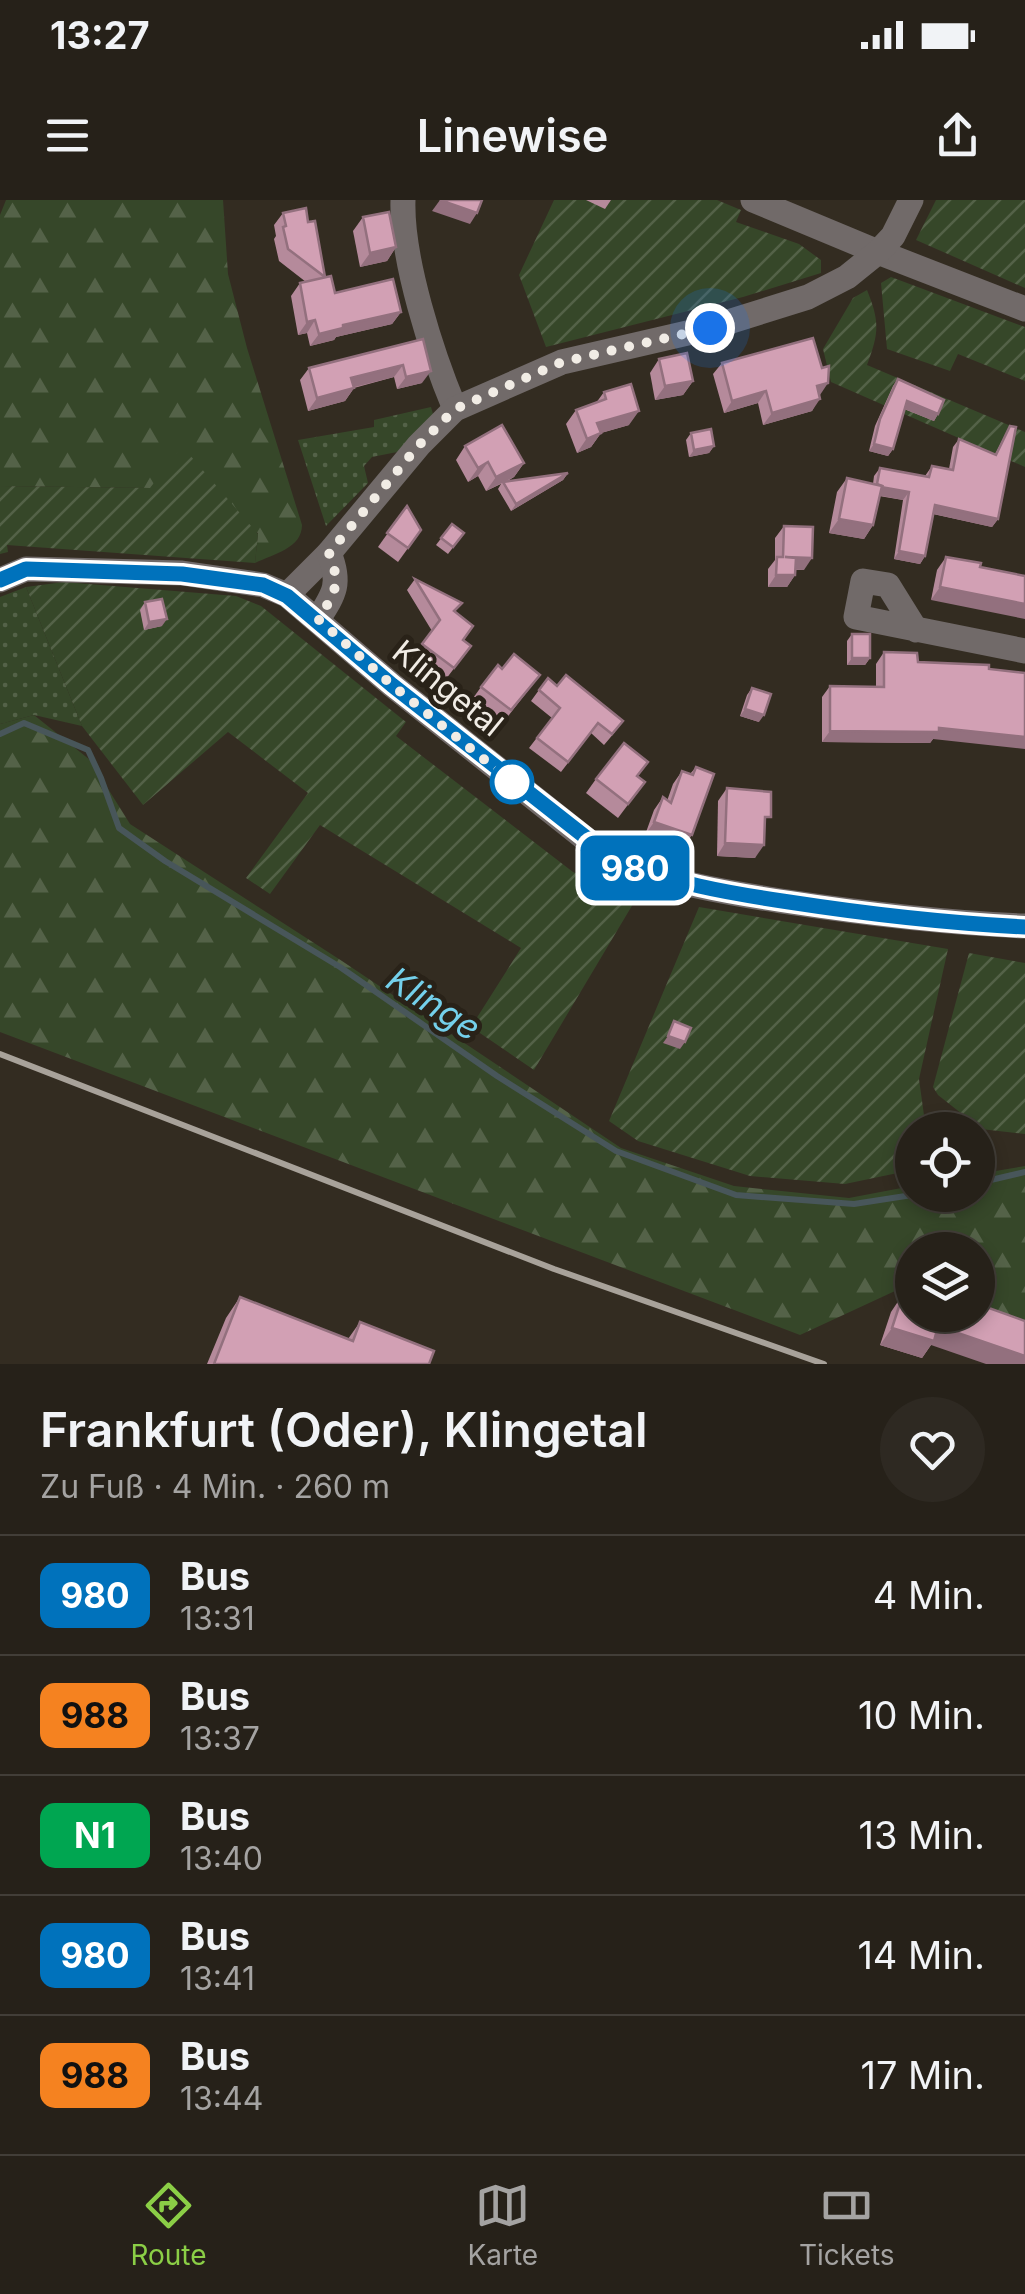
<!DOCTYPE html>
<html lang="de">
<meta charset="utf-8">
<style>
:root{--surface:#262119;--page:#2e2922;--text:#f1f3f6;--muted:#a4a3a2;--line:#423e38;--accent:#8bce46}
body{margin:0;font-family:Inter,sans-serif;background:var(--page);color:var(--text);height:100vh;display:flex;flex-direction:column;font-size:38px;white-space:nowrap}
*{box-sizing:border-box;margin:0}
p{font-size:32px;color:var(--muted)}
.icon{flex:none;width:55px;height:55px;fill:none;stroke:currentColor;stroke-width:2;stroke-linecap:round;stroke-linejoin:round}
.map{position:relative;height:1164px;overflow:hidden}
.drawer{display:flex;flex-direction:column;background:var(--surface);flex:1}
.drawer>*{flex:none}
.badge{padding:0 20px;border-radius:15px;font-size:35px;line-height:65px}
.controls{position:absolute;left:895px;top:912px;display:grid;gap:20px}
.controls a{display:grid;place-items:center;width:100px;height:100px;border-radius:50%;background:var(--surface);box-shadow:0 5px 15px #0003,0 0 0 2px var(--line);font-size:50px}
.you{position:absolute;width:50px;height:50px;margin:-25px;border:8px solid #fff;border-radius:50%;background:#1a73e8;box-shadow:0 0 0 15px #1a73e833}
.map>.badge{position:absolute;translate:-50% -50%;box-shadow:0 0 0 5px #fff}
.round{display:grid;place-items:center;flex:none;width:105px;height:105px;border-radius:52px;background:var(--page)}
.summary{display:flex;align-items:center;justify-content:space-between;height:170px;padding:0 40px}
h1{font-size:48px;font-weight:600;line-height:75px}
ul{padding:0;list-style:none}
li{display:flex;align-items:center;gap:30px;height:120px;padding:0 40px;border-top:2px solid var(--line)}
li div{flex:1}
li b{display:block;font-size:38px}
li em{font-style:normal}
li .badge{min-width:110px;font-weight:700;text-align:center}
.status{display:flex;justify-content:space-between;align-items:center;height:70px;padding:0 50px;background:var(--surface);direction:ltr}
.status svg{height:28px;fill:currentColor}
header{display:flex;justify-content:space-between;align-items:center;height:130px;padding:0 40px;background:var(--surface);font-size:45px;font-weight:600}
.menu{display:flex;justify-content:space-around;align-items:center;height:140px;border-top:2px solid var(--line);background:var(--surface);font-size:28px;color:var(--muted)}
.menu a{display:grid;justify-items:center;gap:5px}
.menu .active{color:var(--accent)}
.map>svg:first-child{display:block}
</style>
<div class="status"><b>13:27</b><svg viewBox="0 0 49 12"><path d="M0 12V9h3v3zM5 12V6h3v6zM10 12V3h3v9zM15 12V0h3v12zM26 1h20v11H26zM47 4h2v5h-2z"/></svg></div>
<header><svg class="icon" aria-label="menu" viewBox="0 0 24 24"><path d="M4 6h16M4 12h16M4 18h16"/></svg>Linewise<svg class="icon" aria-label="share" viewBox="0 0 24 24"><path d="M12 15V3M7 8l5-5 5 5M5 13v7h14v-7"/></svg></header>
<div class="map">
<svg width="1025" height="1164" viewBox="0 0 1025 1164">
<defs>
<pattern id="grass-dots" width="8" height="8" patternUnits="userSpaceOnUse" patternTransform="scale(2.5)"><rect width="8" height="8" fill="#364729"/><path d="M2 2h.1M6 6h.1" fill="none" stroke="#546248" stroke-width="1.8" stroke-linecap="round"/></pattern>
<pattern id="forest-firs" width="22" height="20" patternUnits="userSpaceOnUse" patternTransform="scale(2.5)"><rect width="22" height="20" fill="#364729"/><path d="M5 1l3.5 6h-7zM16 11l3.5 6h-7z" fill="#546248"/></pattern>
<pattern id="garden-furrows" width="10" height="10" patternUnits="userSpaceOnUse" patternTransform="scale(2.5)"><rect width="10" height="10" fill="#364729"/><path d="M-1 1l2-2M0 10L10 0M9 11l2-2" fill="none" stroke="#546248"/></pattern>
</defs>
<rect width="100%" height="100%" fill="#332c21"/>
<g fill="url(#grass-dots)">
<polygon points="431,207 433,214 397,252 372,257 364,266 368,283 326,326 298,240 374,227 374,220"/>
<polygon points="26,387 82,526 34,515 0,524 0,397"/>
</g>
<g fill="url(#forest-firs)">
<path d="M6,0H223L228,74L247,148L302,325C302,348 274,354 255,363L258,333L150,288L0,286V15Z"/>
<polygon points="34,515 90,560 130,624 342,761 621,948 734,986 849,998 912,986 912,995 978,995 978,974 1025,966 1025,1135 978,1115 978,1050 912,1050 912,1097 895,1091 800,1135 0,832 0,524"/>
</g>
<g fill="url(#garden-furrows)">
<polygon points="554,0 717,0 741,10 736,22 799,44 821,60 821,73 743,97 546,147 519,75"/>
<polygon points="936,0 1025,0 1025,88 916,40"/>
<polygon points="891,77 1025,127 1025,181 958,154 950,171 887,149 881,83"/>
<path d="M867,90C880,122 879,133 867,165L1025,232V267L831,182L823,149L853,98Z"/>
<polygon points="182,246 258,334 255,363 7,345 8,352 0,354 0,286 150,288"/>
<polygon points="64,382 236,396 261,406 406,522 396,536 573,672 636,699 534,870 471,827 521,748 320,625 270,694 246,678 308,593 228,532 143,605 82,526 26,387"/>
<polygon points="699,707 948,749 919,879 926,930 912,930 912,970 845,984 750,976 638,941 609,921"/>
<polygon points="969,753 1025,763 1025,934 981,929 938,895 933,887"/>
</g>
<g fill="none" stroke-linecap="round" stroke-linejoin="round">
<g stroke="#48565a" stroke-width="6">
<polyline points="0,534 24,523 88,550 101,578 119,628 165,661 340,767 497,876 616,951 736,995 854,1004 912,995"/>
<polyline points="978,983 1025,972"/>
</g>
<g stroke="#716a69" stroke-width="25">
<path d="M403,0C401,59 432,154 455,209"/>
<polyline points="753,0 878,52 1025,109"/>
<path d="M0,380L26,369L182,373L263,385L287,395L392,485L592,644C648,682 715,690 781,701C862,713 943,723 1025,726"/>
<polyline points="287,395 329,353 419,245 455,209 562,162 709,128 808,97 847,77 878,52 893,36 911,0"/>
<path d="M318,419C335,393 341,383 329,353"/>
<polyline points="916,430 888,385 863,381 856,417 1025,451"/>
</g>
<polyline stroke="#a8a29a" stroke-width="6" points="0,854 554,1069 824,1164"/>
</g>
<g fill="#b58a9b">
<polygon points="586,0 611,0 605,9"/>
<polygon points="283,13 308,22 325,77 335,93 401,112 392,124 336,137 334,140 310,146 307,133 298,135 291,96 300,83 306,82 279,61 274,39 276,36 274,25"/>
<polygon points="363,17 396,47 387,61 360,67 353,31"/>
<polygon points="423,139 422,183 397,189 394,177 354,188 345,201 308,211 300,180 309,168"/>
<polygon points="659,159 693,181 683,195 655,200 650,173"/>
<polygon points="722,163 820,195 812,211 763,225 758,203 724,213 713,174"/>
<polygon points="898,179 938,214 934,221 904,209 893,249 888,256 869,251 875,226 893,186"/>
<polygon points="604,192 629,225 601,233 591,247 577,253 566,224 576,210 596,203"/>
<polygon points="1010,226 998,319 992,327 933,314 925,356 920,364 894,359 903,300 879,296 873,325 864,339 829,333 837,292 847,278 873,284 874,276 880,268 925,276 932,266 949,269 953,247 959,239 995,254"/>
<polygon points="691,233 714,246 709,253 689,257 686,240"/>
<polygon points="465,246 524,263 514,277 506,282 568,273 563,280 511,311 498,289 501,284 486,291 478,276 468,282 456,260"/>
<polygon points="407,306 421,330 398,362 378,347"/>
<polygon points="452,324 464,333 448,354 436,345"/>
<polygon points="784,326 804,370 795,370 795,375 787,387 768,387 768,369 775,360 775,338"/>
<polygon points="946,357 981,363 931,400 937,370"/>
<polygon points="415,379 455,412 464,440 471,446 446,479 414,455 432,431 407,390"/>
<polygon points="145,402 162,426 144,430 140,410"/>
<polygon points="852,434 870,458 865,465 847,465 847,441"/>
<polygon points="884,452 918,462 933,539 930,543 822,542 822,497 830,486 876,487 876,464"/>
<polygon points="502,469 540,475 502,524 471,501 481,487"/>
<polygon points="752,488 759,522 740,516 747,495"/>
<polygon points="539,490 615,532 604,545 591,533 561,572 529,548 552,518 531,501"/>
<polygon points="696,567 683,648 645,635 654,610 663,597 667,601 673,584 682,571 690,574"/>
<polygon points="638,576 645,582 618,618 586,593 596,579"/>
<polygon points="727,588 765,626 755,658 717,656 718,601"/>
<polygon points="903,1094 912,1115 1025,1121 931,1145 922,1158 880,1145 891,1112"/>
<polygon points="240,1097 348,1139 360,1122 429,1164 207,1164 226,1118"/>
</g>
<g fill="#93707e">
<polygon points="440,0 477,13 470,24 432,11"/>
<polygon points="396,47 387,61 360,67 370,53"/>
<polygon points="401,112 392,124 336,137 334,140 310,146 319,134 343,125"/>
<polygon points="315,120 307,133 298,135 307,122"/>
<polygon points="403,165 394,177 343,190 351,178"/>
<polygon points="431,171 422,183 397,189 406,177"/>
<polygon points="693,181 683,195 655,200 665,186"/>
<polygon points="828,183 820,195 808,198 817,186"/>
<polygon points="354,188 345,201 308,211 317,198"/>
<polygon points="766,191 758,203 724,213 732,201"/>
<polygon points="820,199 812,211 763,225 772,213"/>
<polygon points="907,201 938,214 934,221 902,208"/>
<polygon points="639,211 629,225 601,233 591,247 577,253 597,223"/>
<polygon points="874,244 893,249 888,256 869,251"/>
<polygon points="714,246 709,253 689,257 694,250"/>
<polygon points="488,262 478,276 468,282 478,268"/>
<polygon points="524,263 514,277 486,291 496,277"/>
<polygon points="568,273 563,280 511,311 516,304"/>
<polygon points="876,286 909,292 903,300 871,294"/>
<polygon points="935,305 998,319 992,327 929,313"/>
<polygon points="839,319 873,325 864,339 829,333"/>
<polygon points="899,351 925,356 920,364 894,359"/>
<polygon points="785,357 812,358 804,370 776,369"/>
<polygon points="776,375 795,375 787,387 768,387"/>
<polygon points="940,387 1025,404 1025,419 931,400"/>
<polygon points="167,419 162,426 144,430 149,422"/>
<polygon points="852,458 870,458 865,465 847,465"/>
<polygon points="745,509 764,515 759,522 740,516"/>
<polygon points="939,528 1025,537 1025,549 933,539 930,543 822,542 830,531"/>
<polygon points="654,622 692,635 683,648 645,635"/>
<polygon points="725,643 764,645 755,658 717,656"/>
<polygon points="668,836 685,842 680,849 663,843"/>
<polygon points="938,1126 1025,1156 1025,1164 986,1164 931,1145 922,1158 880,1145 892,1128"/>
</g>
<g fill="#d2a0b4" stroke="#93707e" stroke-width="2.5">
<polygon points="440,0 482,0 477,13"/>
<polygon points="306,8 308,22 315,21 325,77 288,49 283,27 286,26 283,13"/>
<polygon points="389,12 396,47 370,53 363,17"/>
<polygon points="331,76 335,93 393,79 401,112 343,125 343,128 319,134 315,120 307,122 300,83"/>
<polygon points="813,138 822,168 829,166 828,183 817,186 820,199 772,213 766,191 732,201 722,163"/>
<polygon points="423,139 431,171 406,177 403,165 351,178 354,188 317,198 309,168"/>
<polygon points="687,153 693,181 665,186 659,159"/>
<polygon points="898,179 944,200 938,214 907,201 893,249 874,244 880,219"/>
<polygon points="631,184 639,211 597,223 601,233 587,239 576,210 606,199 604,192"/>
<polygon points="502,225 524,263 496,277 488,262 478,268 465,246"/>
<polygon points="1010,226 1016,227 998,319 935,305 925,356 899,351 909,292 881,287 882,286 877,284 880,268 929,277 932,266 953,270 959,239 996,255"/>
<polygon points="711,229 714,246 694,250 691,233"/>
<polygon points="568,273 516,304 503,282"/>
<polygon points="847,278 882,286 873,325 839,319"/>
<polygon points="407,306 421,330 408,348 387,333"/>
<polygon points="452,324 464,333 453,347 441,338"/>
<polygon points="784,326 813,327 812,358 785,357 796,358 795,375 776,375 777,357 783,357"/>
<polygon points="946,357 981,363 980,367 1025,376 1025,404 940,387"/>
<polygon points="415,379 462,403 454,411 473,426 463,440 471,446 454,468 422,444 440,420"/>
<polygon points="162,399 167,419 149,422 145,402"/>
<rect x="852" y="434" width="18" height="24"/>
<polygon points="884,452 917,453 918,462 989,465 989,469 1025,473 1025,537 939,528 939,532 830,531 830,486 884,487"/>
<polygon points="514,454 540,475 511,510 481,487 498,465 502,469"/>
<polygon points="566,475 623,521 612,534 598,523 568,562 537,538 560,508 539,490 548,478 557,486"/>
<polygon points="752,488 771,494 764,515 745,509"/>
<polygon points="624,543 648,562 637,576 645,582 628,604 596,579"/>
<polygon points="696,567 714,574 692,635 654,622 663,597 671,603 682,571 693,575"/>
<polygon points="727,588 771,592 771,617 765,617 764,645 725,643"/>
<polygon points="674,821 691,828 685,842 668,836"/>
<polygon points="903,1094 912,1098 912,1115 978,1115 978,1104 1025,1121 1025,1156 938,1126 934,1141 892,1128"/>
<polygon points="240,1097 353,1141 360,1122 434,1151 429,1164 214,1164"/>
</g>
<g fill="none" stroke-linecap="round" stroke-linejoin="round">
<defs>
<path id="line" d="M0,380L26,369L182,374L263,385L287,396L392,485L612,658C669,683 728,693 789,702C867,714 946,723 1025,727"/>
</defs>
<use href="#line" stroke="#fff" stroke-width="22"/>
<use href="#line" stroke="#0072bc" stroke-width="15"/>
<path stroke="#f1ece5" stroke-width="10" stroke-dasharray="0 18" d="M512,582L392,485L318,419C336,392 341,384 329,353L419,245L455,209L562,162L710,128"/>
</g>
<circle fill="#fff" stroke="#0072bc" stroke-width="5" cx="512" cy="582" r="20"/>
<g text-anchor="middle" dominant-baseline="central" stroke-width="10" stroke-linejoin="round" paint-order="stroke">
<g font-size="32" fill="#f1ece5" stroke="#292218">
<text transform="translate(448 488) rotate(39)">Klingetal</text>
</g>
<g font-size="35" font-style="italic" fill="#74d0eb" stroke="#292218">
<text transform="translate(434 803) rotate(33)">Klinge</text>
</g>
</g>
</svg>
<div class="controls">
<a><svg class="icon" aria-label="locate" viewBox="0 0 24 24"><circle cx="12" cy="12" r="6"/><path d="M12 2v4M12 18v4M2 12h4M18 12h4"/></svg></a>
<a><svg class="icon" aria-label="layers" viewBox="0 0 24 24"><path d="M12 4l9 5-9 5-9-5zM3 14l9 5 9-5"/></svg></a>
</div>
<div class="you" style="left:710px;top:128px"></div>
<b class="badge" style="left:635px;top:668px;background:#0072bc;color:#fff">980</b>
</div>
<section class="drawer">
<div class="summary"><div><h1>Frankfurt (Oder), Klingetal</h1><p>Zu Fuß · 4 Min. · 260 m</p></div><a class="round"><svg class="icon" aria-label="heart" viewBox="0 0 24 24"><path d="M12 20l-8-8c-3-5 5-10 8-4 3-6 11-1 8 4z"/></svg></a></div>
<ul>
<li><span class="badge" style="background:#0072bc;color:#fff">980</span><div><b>Bus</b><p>13:31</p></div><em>4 Min.</em></li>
<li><span class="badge" style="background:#f58220;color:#111">988</span><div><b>Bus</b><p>13:37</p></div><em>10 Min.</em></li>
<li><span class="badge" style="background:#00a651;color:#fff">N1</span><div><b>Bus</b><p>13:40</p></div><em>13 Min.</em></li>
<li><span class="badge" style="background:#0072bc;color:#fff">980</span><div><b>Bus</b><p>13:41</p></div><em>14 Min.</em></li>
<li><span class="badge" style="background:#f58220;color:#111">988</span><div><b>Bus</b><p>13:44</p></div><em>17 Min.</em></li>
</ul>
</section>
<nav class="menu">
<a class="active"><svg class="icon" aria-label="directions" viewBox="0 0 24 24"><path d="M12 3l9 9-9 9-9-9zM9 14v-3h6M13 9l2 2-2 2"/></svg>Route</a>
<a><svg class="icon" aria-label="map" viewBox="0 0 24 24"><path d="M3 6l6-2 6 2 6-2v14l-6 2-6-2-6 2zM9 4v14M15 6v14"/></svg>Karte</a>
<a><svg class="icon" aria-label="tickets" viewBox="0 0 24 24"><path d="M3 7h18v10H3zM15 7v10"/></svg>Tickets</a>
</nav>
